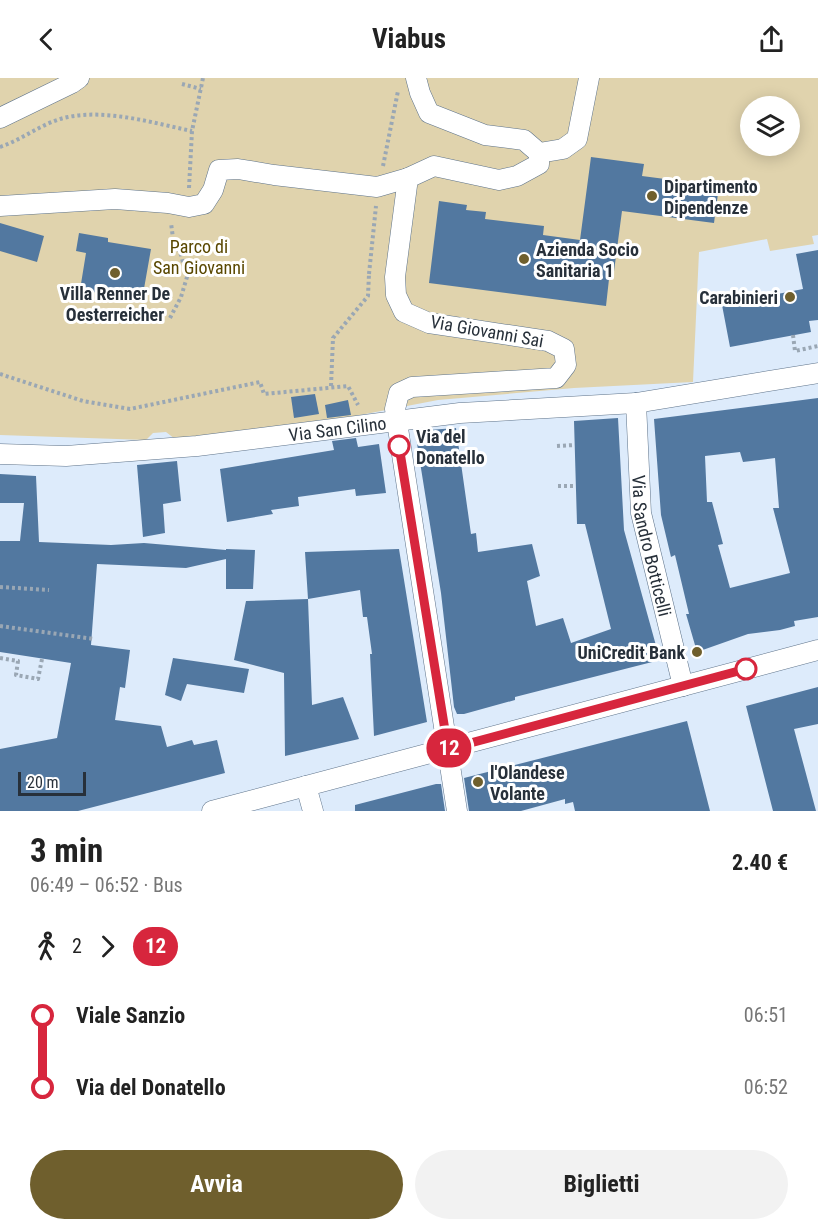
<!DOCTYPE html>
<html lang="it">
<meta charset="utf-8">
<style>
:root{--surface:#fff;--page:#f2f2f2;--text:#222;--muted:#767676;--accent:#6f5f2d}
body{margin:0;font-family:"Roboto Condensed",sans-serif;background:var(--page);color:var(--text);height:100vh;display:flex;flex-direction:column;font-size:22px;white-space:nowrap}
*{box-sizing:border-box;margin:0}
p{font-size:20px;color:var(--muted)}
.icon{flex:none;width:33px;height:33px;fill:none;stroke:currentColor;stroke-width:2;stroke-linecap:round;stroke-linejoin:round}
.map{position:relative;height:733px;overflow:hidden}
.side{display:flex;flex-direction:column;background:var(--surface);flex:1}
.side>*{flex:none}
.badge{padding:0 12px;border-radius:20px;font-size:21px;line-height:39px}
.tools{position:absolute;left:740px;top:18px;display:grid;gap:12px}
.tools a{display:grid;place-items:center;width:60px;height:60px;border-radius:50%;background:var(--surface);box-shadow:0 3px 15px #0003;font-size:30px}
.scale{position:absolute;left:18px;bottom:15px;width:68px;box-sizing:border-box;padding-left:6px;border:3px solid #27303a;border-top:0;font-size:16px;line-height:21px;white-space:nowrap;color:#27303a;-webkit-text-stroke:4px #fff;paint-order:stroke}
.map>.badge{position:absolute;translate:-50% -50%;box-shadow:0 0 0 3px #fff}
.legs{display:flex;align-items:center;gap:9px;height:66px;padding:0 30px;font-size:20px}
.legs p{margin-inline-start:auto}
.head{display:flex;align-items:center;justify-content:space-between;height:102px;padding:0 30px}
h1{font-size:33px;font-weight:700;line-height:45px}
.button{display:flex;gap:12px;margin-top:auto;padding:12px 30px}
.button a{flex:1;height:69px;border-radius:36px;background:var(--accent);color:#fff;font-size:24px;font-weight:700;line-height:69px;text-align:center}
.button a+a{background:var(--page);color:var(--text)}
ul{padding:0 30px;list-style:none}
li{display:flex;align-items:center;gap:21px;height:72px;font-size:22px}
li i{display:grid;place-items:center;width:9px;height:100%;margin:0 8px;background:currentColor}
li i::after{content:'';width:15px;height:15px;margin:-8px;border:4px solid;border-radius:50%;background:var(--surface)}
li p{margin-inline-start:auto}
li:first-child i{background:linear-gradient(#0000 50%,currentColor 0)}
li:last-child i{background:linear-gradient(currentColor 50%,#0000 0)}
header{display:flex;justify-content:space-between;align-items:center;height:78px;padding:0 30px;background:var(--surface);font-size:27px;font-weight:700}
.map>svg:first-child{display:block}
</style>
<header><svg class="icon" aria-label="back" viewBox="0 0 24 24"><path d="M15 5l-7 7 7 7"/></svg>Viabus<svg class="icon" aria-label="share" viewBox="0 0 24 24"><path d="M12 15V3M7 8l5-5 5 5M5 13v7h14v-7"/></svg></header>
<div class="map">
<svg width="818" height="733" viewBox="0 0 818 733">
<rect width="100%" height="100%" fill="#ddebfb"/>
<path fill="#e0d3ad" fill-rule="evenodd" d="M0,0H818V157L812,158L814,166L770,173L767,161L699,174L693,304L574,310L438,322L324,344L175,361L166,354L153,355L146,362L0,357ZM750,28H789V68H750Z"/>
<g fill="#5278a0" fill-rule="evenodd">
<polygon points="591,79 644,86 642,98 719,108 714,145 622,133 613,201 609,201 606,228 429,205 439,123 467,127 466,132 486,134 485,141 544,148 543,157 580,162"/>
<polygon points="0,145 44,158 37,184 0,173"/>
<polygon points="79,155 108,160 108,164 151,171 142,222 80,212 86,175 76,173"/>
<polygon points="818,172 818,242 809,243 807,232 811,254 730,269 722,227 803,211 796,176"/>
<polygon points="315,316 319,336 294,340 291,319"/>
<path d="M818,320V539L794,543L795,548L780,552L748,556L697,574L686,536H689L675,477L671,479L661,437L654,341ZM740,374L743,384L775,380L779,430H773L790,495L730,510L718,467L723,466L712,424H707L705,378Z"/>
<polygon points="348,322 351,337 327,340 325,327"/>
<polygon points="618,340 624,452 660,582 515,619 515,622 464,636 457,636 454,629 441,515 415,353 456,350 471,456 476,455 478,474 532,466 540,498 527,503 536,548 563,540 571,565 611,551 585,446 577,446 574,343"/>
<polygon points="356,360 358,369 379,366 386,415 356,418 355,411 298,419 299,428 271,432 273,436 227,444 220,391 334,372 332,363"/>
<polygon points="177,383 181,423 163,426 165,455 143,459 137,387"/>
<polygon points="0,396 36,398 39,464 111,467 144,465 226,472 226,471 255,472 253,511 226,511 226,481 186,490 97,486 91,567 130,572 125,610 120,609 115,642 161,648 167,669 192,662 194,667 217,662 225,695 78,733 0,733 0,671 57,660 71,585 0,574 0,463 20,463 24,425 0,425"/>
<polygon points="399,471 427,644 374,658 370,576 372,576 367,539 363,539 360,512 308,521 305,474"/>
<polygon points="308,521 312,627 343,619 359,661 285,678 284,595 234,582 246,523"/>
<polygon points="173,580 249,591 244,615 187,606 181,623 165,617"/>
<polygon points="818,609 818,646 794,651 816,733 773,733 746,628"/>
<polygon points="687,643 710,733 575,733 573,724 565,726 565,721 521,733 469,733 464,700"/>
<polygon points="436,706 441,706 445,733 355,733 355,727"/>
</g>
<g fill="none" stroke-linecap="round" stroke-linejoin="round">
<defs>
<g id="minor">
<polyline points="416,0 420,15 429,35 485,57 524,62 539,75 563,71 577,61 589,0"/>
<polyline points="0,40 72,5 79,0"/>
<polyline points="0,128 115,121 168,125 189,129 204,126 213,112 219,92 238,91 274,97 377,109 408,100"/>
<path id="s1" d="M636,325L641,435L683,608"/>
<path id="s2" d="M0,376L66,378L197,368L460,335L636,325L818,295"/>
<polyline points="306,708 313,733"/>
<polyline points="212,733 818,572"/>
<polyline points="457,733 395,331 399,315 412,309 556,300 566,287 564,271 548,263 429,245 404,234 396,217 395,199 408,100 434,88 499,102 517,98 539,86 539,75"/>
</g>
</defs>
<use href="#minor" stroke="#5e738a" stroke-width="21"/>
<g stroke="#9aa7b4" stroke-width="4" stroke-dasharray="3 3" stroke-linecap="butt">
<polyline points="182,6 201,11"/>
<path d="M0,69C24,61 43,44 68,39C108,31 153,45 192,53"/>
<polyline points="383,88 398,13"/>
<polyline points="189,110 192,53 203,0"/>
<polyline points="369,196 376,128"/>
<polyline points="170,240 181,219 187,199 181,177 173,160 171,145"/>
<polyline points="793,257 795,273 818,268"/>
<polyline points="0,296 83,323 130,331 260,304 264,316 348,308 358,327"/>
<polyline points="331,308 333,260 368,218 369,196"/>
<polyline points="557,368 575,367"/>
<polyline points="558,408 576,408"/>
<polyline points="0,509 49,512"/>
<polyline points="0,548 94,561"/>
<polyline points="0,580 18,583 16,597 38,601 42,581"/>
</g>
<use href="#minor" stroke="#fff" stroke-width="20"/>
</g>
<g fill="none" stroke-linecap="round" stroke-linejoin="round">
<defs>
<polyline id="line-1" points="399,368 448,671 746,591"/>
</defs>
<use href="#line-1" stroke="#fff" stroke-width="14"/>
<use href="#line-1" stroke="#d7263d" stroke-width="9"/>
</g>
<g fill="#6f5f2d" stroke="#fff" stroke-width="2">
<circle cx="652" cy="118" r="6"/>
<circle cx="524" cy="181" r="6"/>
<circle cx="115" cy="195" r="6"/>
<circle cx="790" cy="219" r="6"/>
<circle cx="697" cy="574" r="6"/>
<circle cx="478" cy="704" r="6"/>
</g>
<g fill="#fff" stroke="#d7263d" stroke-width="3">
<circle cx="399" cy="368" r="10"/>
<circle cx="746" cy="591" r="10"/>
</g>
<g text-anchor="middle" dominant-baseline="central" stroke-width="6" stroke-linejoin="round" paint-order="stroke">
<g font-size="18" font-weight="bold" fill="#27303a" stroke="#fff" text-anchor="start">
<text x="664" y="108">Dipartimento<tspan x="664" dy="21">Dipendenze</tspan></text>
<text x="536" y="171">Azienda Socio<tspan x="536" dy="21">Sanitaria 1</tspan></text>
<text x="115" y="215" text-anchor="middle">Villa Renner De<tspan x="115" dy="21">Oesterreicher</tspan></text>
<text x="778" y="219" text-anchor="end">Carabinieri</text>
<text x="685" y="574" text-anchor="end">UniCredit Bank</text>
<text x="490" y="694">l'Olandese<tspan x="490" dy="21">Volante</tspan></text>
</g>
<g font-size="18" fill="#594700" stroke="#fff">
<text x="199" y="168">Parco di<tspan x="199" dy="21">San Giovanni</tspan></text>
</g>
<g font-size="18" fill="#27303a" stroke="#fff">
<text transform="translate(487 253) rotate(10)">Via Giovanni Sai</text>
<text stroke="none"><textPath href="#s2" startOffset="339">Via San Cilino</textPath></text>
<text stroke="none"><textPath href="#s1" startOffset="144">Via Sandro Botticelli</textPath></text>
</g>
<g font-size="18" font-weight="bold" fill="#27303a" stroke="#fff" text-anchor="start">
<text x="416" y="358">Via del<tspan x="416" dy="21">Donatello</tspan></text>
</g>
</g>
</svg>
<div class="tools">
<a><svg class="icon" aria-label="layers" viewBox="0 0 24 24"><path d="M12 4l9 5-9 5-9-5zM3 14l9 5 9-5"/></svg></a>
</div>
<div class="scale">20 m</div>
<b class="badge" style="left:449px;top:670px;background:#d7263d;color:#fff">12</b>
</div>
<section class="side">
<div class="head"><div><h1>3 min</h1><p>06:49 – 06:52 · Bus</p></div><b>2.40 €</b></div>
<div class="legs"><svg class="icon" aria-label="walk" viewBox="0 0 24 24"><circle cx="13" cy="4" r="2"/><path d="M13 8l-2 6 4 7M11 14l-3 7M7 12l3-4h3l4 4"/></svg>2<svg class="icon" aria-label="forward" viewBox="0 0 24 24"><path d="M9 5l7 7-7 7"/></svg><b class="badge" style="background:#d7263d;color:#fff">12</b></div>
<ul>
<li><i style="color:#d7263d"></i><b>Viale Sanzio</b><p>06:51</p></li>
<li><i style="color:#d7263d"></i><b>Via del Donatello</b><p>06:52</p></li>
</ul>
<div class="button"><a>Avvia</a><a>Biglietti</a></div>
</section>
